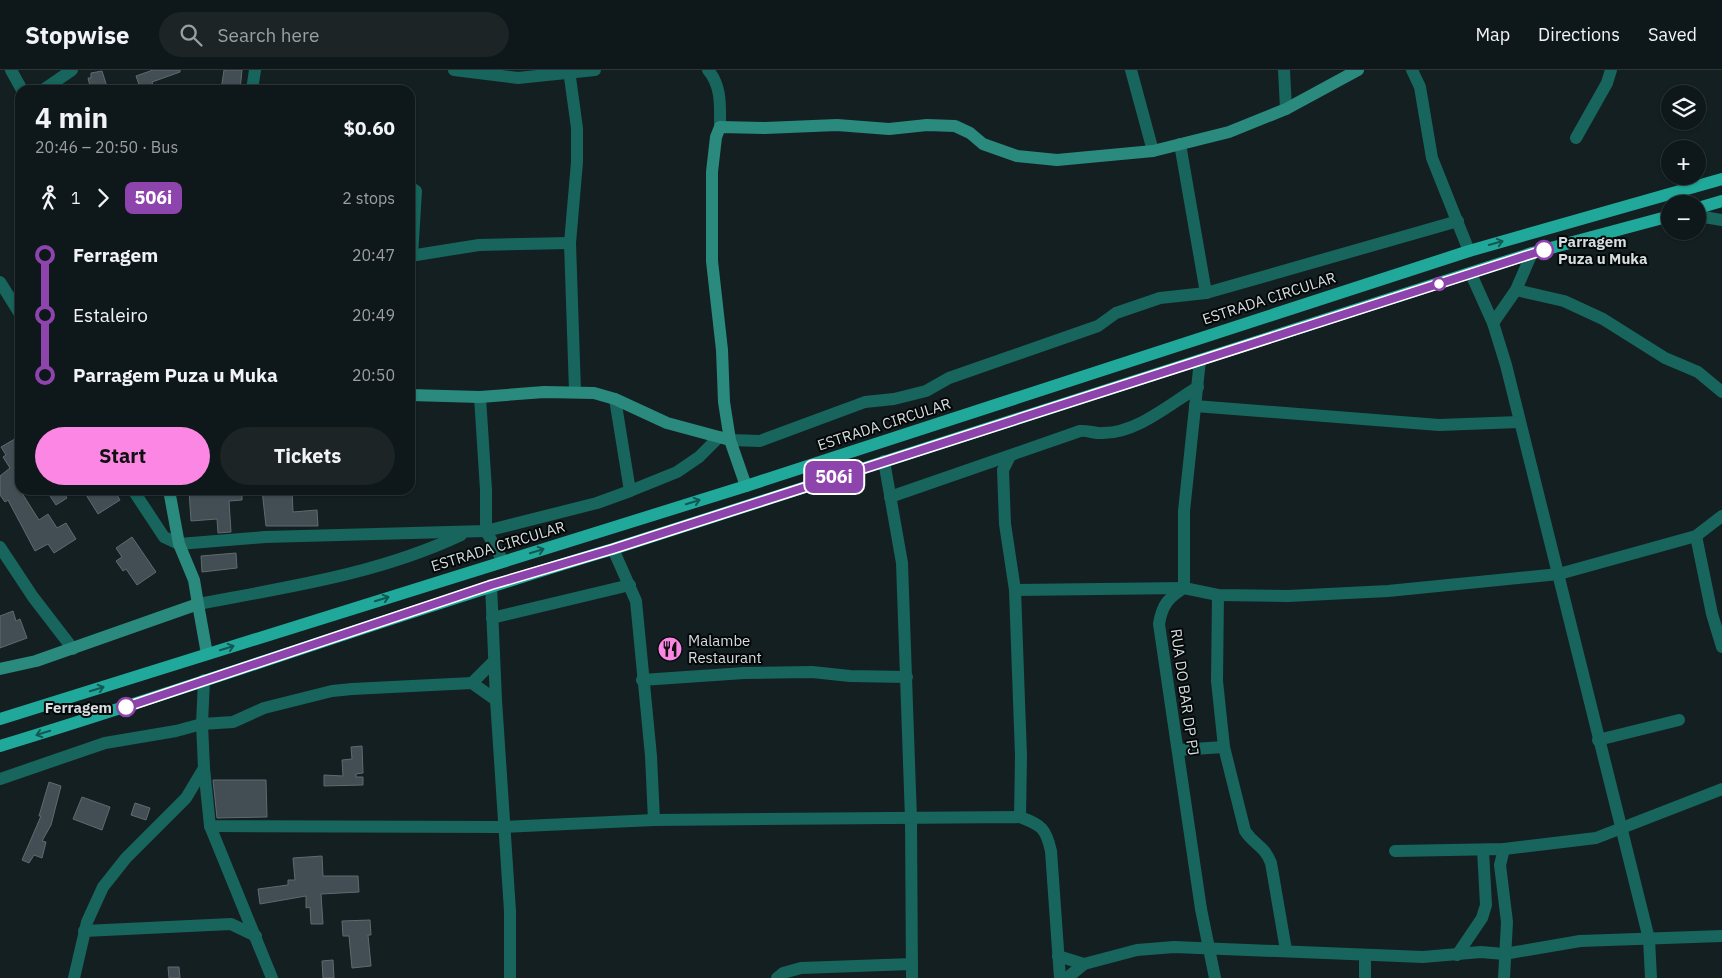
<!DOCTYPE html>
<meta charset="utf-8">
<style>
:root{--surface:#0e1719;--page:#1c2426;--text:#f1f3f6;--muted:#9b9fa2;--line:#2e3638;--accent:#fc86e3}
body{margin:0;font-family:"IBM Plex Sans",sans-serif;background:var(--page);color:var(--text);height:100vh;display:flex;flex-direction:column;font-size:19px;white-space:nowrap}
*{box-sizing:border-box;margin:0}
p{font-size:16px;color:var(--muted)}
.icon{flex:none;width:28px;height:28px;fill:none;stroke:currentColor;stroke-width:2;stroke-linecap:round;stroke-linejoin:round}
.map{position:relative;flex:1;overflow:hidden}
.panel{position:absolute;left:15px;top:15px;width:400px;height:410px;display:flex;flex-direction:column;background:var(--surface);border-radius:15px;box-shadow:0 1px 4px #0004,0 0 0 1px var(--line)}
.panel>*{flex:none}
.badge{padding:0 10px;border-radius:8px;font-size:18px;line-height:32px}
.controls{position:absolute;left:1661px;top:15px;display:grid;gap:10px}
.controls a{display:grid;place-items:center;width:45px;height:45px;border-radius:50%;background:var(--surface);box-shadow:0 1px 4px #0004,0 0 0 1px var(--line);font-size:25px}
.map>.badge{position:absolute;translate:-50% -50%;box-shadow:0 0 0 2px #fff}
.legs{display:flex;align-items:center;gap:8px;height:55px;padding:0 20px;font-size:16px}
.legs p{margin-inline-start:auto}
.head{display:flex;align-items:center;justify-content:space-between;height:85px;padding:0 20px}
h1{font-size:28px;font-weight:800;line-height:38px}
.primary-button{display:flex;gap:10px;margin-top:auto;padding:10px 20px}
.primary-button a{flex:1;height:58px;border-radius:30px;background:var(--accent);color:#111;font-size:20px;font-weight:800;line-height:58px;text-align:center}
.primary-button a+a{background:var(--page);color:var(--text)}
ul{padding:0 20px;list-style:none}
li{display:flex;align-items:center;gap:18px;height:60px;font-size:19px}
li i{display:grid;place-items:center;width:8px;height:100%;margin:0 6px;background:currentColor}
li i::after{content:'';width:12px;height:12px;margin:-6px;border:4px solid;border-radius:50%;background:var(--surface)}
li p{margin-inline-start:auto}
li:first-child i{background:linear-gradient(#0000 50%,currentColor 0)}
li:last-child i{background:linear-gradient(currentColor 50%,#0000 0)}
header{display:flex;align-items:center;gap:30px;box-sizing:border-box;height:70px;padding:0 25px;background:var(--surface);border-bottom:1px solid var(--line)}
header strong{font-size:24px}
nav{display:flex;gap:28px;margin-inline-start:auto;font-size:18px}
.search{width:350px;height:45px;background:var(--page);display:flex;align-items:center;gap:12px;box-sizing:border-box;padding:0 18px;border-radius:28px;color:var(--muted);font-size:19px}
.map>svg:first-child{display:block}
</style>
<header>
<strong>Stopwise</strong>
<div class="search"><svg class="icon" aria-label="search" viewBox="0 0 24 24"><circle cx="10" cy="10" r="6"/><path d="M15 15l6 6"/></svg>Search here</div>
<nav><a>Map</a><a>Directions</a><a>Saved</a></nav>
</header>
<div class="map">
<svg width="1722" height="908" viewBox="0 0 1722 908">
<rect width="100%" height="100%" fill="#131f21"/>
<g fill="#434d54" stroke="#5f6a71">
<polygon points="153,0 180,0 180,2 152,12 153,16 141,20 136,6"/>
<polygon points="224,0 242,0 240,20 221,20"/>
<polygon points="102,1 108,20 91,20 88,8 91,8 91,3"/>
<polygon points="20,366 20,420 39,450 48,444 57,458 66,453 76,469 54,483 48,474 35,481 8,430 5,432 0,425 0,406 10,398 3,387 6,385 1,377"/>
<polygon points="46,420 62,420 67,428 56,435"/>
<polygon points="83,420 114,420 120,430 98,444"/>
<polygon points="189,420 242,420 242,430 229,431 231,462 218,463 217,449 191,451"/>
<polygon points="262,420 292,420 293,442 317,440 318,456 266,456"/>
<polygon points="132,467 156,502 137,515 126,499 123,501 116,491 122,487 116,478"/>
<polygon points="236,483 237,498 202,502 201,486"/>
<polygon points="13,541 16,551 20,549 27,568 0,578 0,546"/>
<polygon points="362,676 363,703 356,704 356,707 363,707 363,715 324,716 324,705 343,706 342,690 352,689 351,677"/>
<polygon points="213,710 266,710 267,747 217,748"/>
<polygon points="49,712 61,716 51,755 42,771 46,772 42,788 34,785 29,793 22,790 41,746 39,746"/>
<polygon points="82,727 110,737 102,760 73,749"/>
<polygon points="135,733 150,738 146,750 131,745"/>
<polygon points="322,786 323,806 358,806 359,822 321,824 323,854 311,854 310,837 306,838 306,826 260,834 258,819 288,815 288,810 295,810 293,788"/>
<polygon points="370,850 371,865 368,865 371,896 352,898 349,866 343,866 342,851"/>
<polygon points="333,890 334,908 323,908 322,891"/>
<polygon points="168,897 179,897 180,908 169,908"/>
</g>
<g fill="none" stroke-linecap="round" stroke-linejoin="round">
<g stroke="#17655c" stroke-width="12">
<polyline points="11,0 22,20"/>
<polyline points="454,0 518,8 595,0"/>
<polyline points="569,0 577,58 577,92 570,173 575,321"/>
<path d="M708,0C722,16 720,37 720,57"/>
<polyline points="1131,0 1153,81"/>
<polyline points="1284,0 1286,39"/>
<polyline points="1412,0 1420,17 1432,88 1469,181"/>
<polyline points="43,20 72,0"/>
<polyline points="252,20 255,0"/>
<polyline points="1576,68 1607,13 1611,0"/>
<polyline points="1180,74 1206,223"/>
<polyline points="410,117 416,121 412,186"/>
<polyline points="1698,146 1722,150"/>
<polyline points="410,186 479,175 570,173"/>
<polyline points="1471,204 1493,253 1506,295 1649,869 1651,908"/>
<polyline points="0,212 20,244"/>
<polyline points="1516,220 1564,231 1603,249 1665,288 1698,302 1722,322"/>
<polyline points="1493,253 1516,220 1532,183"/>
<path d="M1200,290L1184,441V518C1168,528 1162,535 1159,554L1201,839L1215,908"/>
<polyline points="480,327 486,420 486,461 503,491"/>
<polyline points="615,329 630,421"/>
<polyline points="1195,336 1439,355 1519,352"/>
<polyline points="730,370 760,371 865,332 894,329 926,321 949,308 1098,256 1116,243 1160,228 1206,223 1458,151"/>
<polyline points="1010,386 1003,400 1005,454 1015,520 1021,686 1020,747"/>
<polyline points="884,391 902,493 911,749 912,908"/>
<polyline points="133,420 164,467 179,474 265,467 486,461 597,433 630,421 677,402 699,387 719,367"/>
<path d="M890,427L1080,361C1088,360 1095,364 1103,363C1137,363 1170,334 1198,317"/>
<polyline points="1696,466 1712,544 1722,577"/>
<polyline points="0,477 33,527 73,579"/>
<polyline points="613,479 636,531 651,686 654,750"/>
<polyline points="491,515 496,630 510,841 510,908"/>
<polyline points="1015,520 1184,518 1218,525 1288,526 1388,521 1559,504 1696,466 1722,446"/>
<path d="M1218,525L1217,611L1224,677L1245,761C1255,776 1264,775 1271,793L1286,880"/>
<path d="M198,534C288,517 378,504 461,465"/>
<polyline points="492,548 630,515"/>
<polyline points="204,610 202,654 233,652 264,638 332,621 352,619 472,613 496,630"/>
<polyline points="642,610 744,603 812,602 850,606 907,607"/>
<polyline points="472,613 494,591"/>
<polyline points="1598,670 1679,650"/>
<polyline points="1178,680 1224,677"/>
<path d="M204,698L210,756L503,757L654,750L1020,747C1042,755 1046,759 1051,781L1060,908"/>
<polyline points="0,709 105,673 176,661 202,654 204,698 186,728 126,788 103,817 87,852 74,908"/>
<polyline points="210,756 272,908"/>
<polyline points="1395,781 1504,779 1596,768 1722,719"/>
<polyline points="84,861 231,854 256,866"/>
<polyline points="1457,885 1482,848 1486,835 1483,780"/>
<polyline points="1058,886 1084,894"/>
<polyline points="1365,886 1365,908"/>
<polyline points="777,908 783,903 801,898 912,894"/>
<polyline points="1067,908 1084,894 1137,880 1174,877 1423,887 1481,882 1504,884 1580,871 1722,866"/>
<polyline points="1504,908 1507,852 1500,795 1504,779"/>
</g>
<g stroke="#2a8a7e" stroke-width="12">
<polyline points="410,325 480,327 544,322 594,323 615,329 667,353 730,370"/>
<polyline points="746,416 730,370 724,332 722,280 712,191 712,102 716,67 720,57 765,58 837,55 889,59 927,55 955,56 970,63 983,74 1017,86 1057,90 1153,81 1229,62 1286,39 1358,0"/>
<polyline points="198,534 207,584"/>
<polyline points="0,599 36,591 198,534 194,510 179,474 169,420"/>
</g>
<g stroke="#20a99a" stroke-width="12">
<polyline points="1698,138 1722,131"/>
<polyline points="0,649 746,416 1469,181 1722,109"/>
<path d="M0,676C205,614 407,540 613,479L1532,183L1670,146"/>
</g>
</g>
<defs><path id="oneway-shaft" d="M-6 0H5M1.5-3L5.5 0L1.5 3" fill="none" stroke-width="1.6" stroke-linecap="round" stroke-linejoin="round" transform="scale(1.25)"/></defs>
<g stroke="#125852">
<use href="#oneway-shaft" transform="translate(1496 173) rotate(-16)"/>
<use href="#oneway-shaft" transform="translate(693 432) rotate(-17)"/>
<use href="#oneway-shaft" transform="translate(537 481) rotate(-17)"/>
<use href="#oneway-shaft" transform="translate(382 529) rotate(-17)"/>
<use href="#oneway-shaft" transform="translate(227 578) rotate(-17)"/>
<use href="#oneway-shaft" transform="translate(97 619) rotate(-17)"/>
<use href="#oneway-shaft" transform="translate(43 663) rotate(163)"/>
</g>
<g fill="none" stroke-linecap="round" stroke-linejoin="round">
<defs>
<polyline id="line-1" points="126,637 491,515 613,479 1544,180"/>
</defs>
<use href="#line-1" stroke="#fff" stroke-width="11"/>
<use href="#line-1" stroke="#8e44ad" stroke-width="8"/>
</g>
<defs>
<symbol id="restaurant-disc" viewBox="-11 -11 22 22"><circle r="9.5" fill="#fc86e3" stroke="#040809"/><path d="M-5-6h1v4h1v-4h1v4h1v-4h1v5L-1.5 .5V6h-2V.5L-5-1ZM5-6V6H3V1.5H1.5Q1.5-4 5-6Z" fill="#111"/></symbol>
</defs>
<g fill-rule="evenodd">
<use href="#restaurant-disc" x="656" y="565" width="28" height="28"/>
</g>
<g fill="#fff" stroke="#8e44ad" stroke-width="2.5">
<circle cx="1544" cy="180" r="9"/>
<circle cx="1439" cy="214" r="6"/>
<circle cx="126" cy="637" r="9"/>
</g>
<g text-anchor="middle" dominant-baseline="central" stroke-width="4" stroke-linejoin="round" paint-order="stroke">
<g font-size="15" font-weight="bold" fill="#d6dddf" stroke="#040809" text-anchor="start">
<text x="1558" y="171">Parragem<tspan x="1558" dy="17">Puza u Muka</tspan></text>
<text x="112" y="637" text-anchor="end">Ferragem</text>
</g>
<g font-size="15" fill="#d6dddf" stroke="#040809">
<text transform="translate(1269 228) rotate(-18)">ESTRADA CIRCULAR</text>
<text transform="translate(884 354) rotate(-18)">ESTRADA CIRCULAR</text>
<text transform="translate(498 476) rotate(-17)">ESTRADA CIRCULAR</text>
<text transform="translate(1185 622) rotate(82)">RUA DO BAR DP PJ</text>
</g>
<g font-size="15" fill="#d6dddf" stroke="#040809" text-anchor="start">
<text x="688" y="570">Malambe<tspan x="688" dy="17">Restaurant</tspan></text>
</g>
</g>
</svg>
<div class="controls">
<a><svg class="icon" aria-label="layers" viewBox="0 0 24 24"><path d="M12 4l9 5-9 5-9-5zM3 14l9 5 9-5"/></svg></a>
<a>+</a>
<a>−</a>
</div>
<b class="badge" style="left:834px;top:407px;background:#8e44ad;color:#fff">506i</b>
<section class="panel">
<div class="head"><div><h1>4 min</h1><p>20:46 – 20:50 · Bus</p></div><b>$0.60</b></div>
<div class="legs"><svg class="icon" aria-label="walk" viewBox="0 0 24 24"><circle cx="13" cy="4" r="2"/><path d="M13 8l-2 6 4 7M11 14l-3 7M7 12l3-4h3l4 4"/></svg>1<svg class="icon" aria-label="forward" viewBox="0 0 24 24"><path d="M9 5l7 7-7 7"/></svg><b class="badge" style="background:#8e44ad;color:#fff">506i</b><p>2 stops</p></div>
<ul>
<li><i style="color:#8e44ad"></i><b>Ferragem</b><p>20:47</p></li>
<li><i style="color:#8e44ad"></i><span>Estaleiro</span><p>20:49</p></li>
<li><i style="color:#8e44ad"></i><b>Parragem Puza u Muka</b><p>20:50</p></li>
</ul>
<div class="primary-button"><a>Start</a><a>Tickets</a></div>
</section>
</div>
